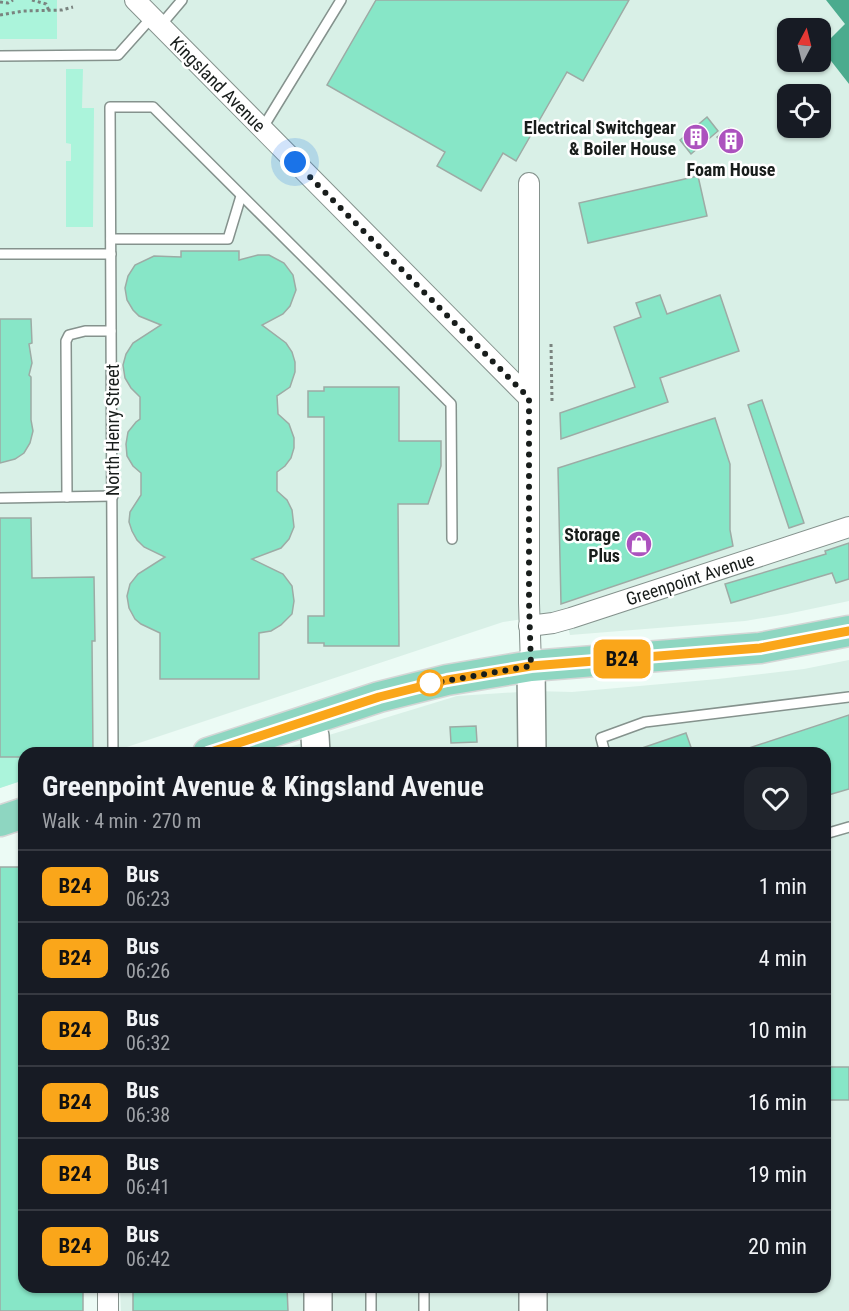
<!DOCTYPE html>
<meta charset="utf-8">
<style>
:root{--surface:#171b24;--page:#20242c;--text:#f1f3f6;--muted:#9ea1a6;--line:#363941}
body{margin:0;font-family:"Roboto Condensed",sans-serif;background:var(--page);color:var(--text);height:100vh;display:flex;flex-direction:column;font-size:22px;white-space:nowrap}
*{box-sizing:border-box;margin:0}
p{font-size:20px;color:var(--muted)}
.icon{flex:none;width:33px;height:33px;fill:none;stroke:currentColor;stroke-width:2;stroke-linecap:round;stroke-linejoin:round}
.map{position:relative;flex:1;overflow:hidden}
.panel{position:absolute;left:18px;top:747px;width:813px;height:546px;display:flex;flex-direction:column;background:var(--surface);border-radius:18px;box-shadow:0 2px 4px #0004}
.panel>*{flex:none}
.badge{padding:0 12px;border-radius:9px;font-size:21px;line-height:39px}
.needle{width:39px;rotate:7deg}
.tools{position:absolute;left:777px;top:18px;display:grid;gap:12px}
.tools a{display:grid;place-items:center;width:54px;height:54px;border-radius:12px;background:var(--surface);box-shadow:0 2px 4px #0004;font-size:30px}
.you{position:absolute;width:30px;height:30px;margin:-15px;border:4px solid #fff;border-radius:50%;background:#1a73e8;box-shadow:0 0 0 9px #1a73e833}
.map>.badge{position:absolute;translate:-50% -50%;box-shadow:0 0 0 3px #fff}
.round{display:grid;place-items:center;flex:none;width:63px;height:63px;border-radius:18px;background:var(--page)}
.head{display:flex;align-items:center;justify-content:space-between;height:102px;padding:0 24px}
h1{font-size:28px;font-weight:700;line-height:45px}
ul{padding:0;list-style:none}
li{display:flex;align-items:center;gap:18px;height:72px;padding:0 24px;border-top:2px solid var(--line)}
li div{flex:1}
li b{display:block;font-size:22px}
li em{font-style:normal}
li .badge{min-width:66px;font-weight:700;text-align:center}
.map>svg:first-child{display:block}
</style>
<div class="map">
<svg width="849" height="1311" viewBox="0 0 849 1311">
<rect width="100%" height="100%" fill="#ecfbf5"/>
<g fill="#d9f0e7" fill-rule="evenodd">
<path d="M0,0H826L846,24L822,48L849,84V601L787,614L745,621L570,635L564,613L503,622L109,753H24V780L0,788ZM788,28H820V62H788ZM788,94H820V128H788Z"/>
<polygon points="849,660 849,1311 121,1311 120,1287 825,1287 825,753 270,753 457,696 535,691 572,692 718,679 804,669"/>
</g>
<g fill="#abf4db">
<rect x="0" y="0" width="57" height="39"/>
<polygon points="66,69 83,69 82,108 94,108 93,227 66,227 66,161 71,161 71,144 66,143"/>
<polygon points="0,757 24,757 24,780 0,788"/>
</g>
<polygon fill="#4bab8e" points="826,0 849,0 849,84 821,48 845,24"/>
<g fill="#87e6c7" stroke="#9daba5" stroke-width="1.5">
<polygon points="376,0 629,0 583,81 567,72 516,161 503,153 481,191 437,166 445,152 327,85"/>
<polygon points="707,117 718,131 691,154 680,140"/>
<polygon points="729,128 743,144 732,153 717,137"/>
<polygon points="698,176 707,216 588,243 579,203"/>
<polygon points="181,251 239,251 239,260 258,255 269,255 284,263 293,275 296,290 290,306 283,314 262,325 286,343 292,352 295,362 295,372 290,387 277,396 278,414 289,424 294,438 294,448 291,458 285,466 277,472 277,491 287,500 292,510 294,527 289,539 281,548 252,559 283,574 292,586 294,601 292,614 281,625 271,631 259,633 259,679 160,679 160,633 141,624 135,619 129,608 127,596 130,584 138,574 165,557 144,547 137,540 132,531 129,522 130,512 141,495 141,473 133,466 127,456 126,444 128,432 136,422 140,419 140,397 131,388 125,378 123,365 126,354 133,343 161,325 139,316 133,310 127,300 125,288 128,276 135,265 154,256 181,257"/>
<polygon points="660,295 667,314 720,295 739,351 660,378 668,402 561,439 560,413 635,387 614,327 641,317 636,303"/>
<polygon points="0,319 31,319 32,343 29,344 32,363 29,375 31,377 31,420 33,431 30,443 24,453 15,459 0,463"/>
<polygon points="324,387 399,387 399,441 441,441 441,466 428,504 398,504 399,646 324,646 324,643 308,643 308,616 324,616 324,417 308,417 308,391 324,391"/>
<polygon points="762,400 804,523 789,528 748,405"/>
<polygon points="715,418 730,464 730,530 733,546 561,604 558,468"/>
<polygon points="0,518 31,518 32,578 94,577 95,641 92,641 93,753 24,753 24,757 0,757"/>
<polygon points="849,543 849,579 836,583 832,573 731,603 725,584 826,554 825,551"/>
<polygon points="849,715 849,789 825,796 825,753 744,753 743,750"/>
<polygon points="476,726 477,742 451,743 450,727"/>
<polygon points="686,733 693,753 636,753 636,750"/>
<polygon points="0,867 24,867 24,1287 83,1289 83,1311 0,1311"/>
<rect x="825" y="1067" width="24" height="33"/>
<polygon points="133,1287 287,1287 288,1311 133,1311"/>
</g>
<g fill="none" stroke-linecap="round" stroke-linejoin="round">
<defs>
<g id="service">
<polyline points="160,26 182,0"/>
<polyline points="0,56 118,55 152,17"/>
<polyline points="262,129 341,0"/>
<polyline points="111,239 228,239 241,196"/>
<polyline points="0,254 111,254"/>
<polyline points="67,497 66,341 69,335 85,331 111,331"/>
<polyline points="0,498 113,496"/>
<polyline points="113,753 110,107 153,107 451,404 452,539"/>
<polyline points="605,753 601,738 645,722 849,697"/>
<polyline points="825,834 849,827"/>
<polyline points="371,1311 371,1287"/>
<polyline points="424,1311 424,1287"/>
</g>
<g id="minor">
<polyline points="135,0 529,398"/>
<polyline points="529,183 529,603 531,666"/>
<polyline points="529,626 553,623 571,618 849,527"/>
<polyline points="108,1311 108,1287"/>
</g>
<g id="secondary">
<polyline points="531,666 532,753"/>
<polyline points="311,721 315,736 316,753"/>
<polyline points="318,1287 318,1311"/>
<polyline points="533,1287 533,1311"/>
</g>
<g id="primary">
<polyline points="208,753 379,697 447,680 531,666 760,648 849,631"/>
<polyline points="0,821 24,813"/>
</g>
</defs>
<use href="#service" stroke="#85928d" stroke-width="12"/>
<use href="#minor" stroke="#85928d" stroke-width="22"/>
<use href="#secondary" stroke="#85928d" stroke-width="30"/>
<use href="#primary" stroke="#d5d6d6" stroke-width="33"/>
<g stroke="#7a837f" stroke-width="3" stroke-dasharray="3 3" stroke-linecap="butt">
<polyline points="32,0 46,4 49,11"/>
<polyline points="0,2 8,3 13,0"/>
<polyline points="0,15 23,11 62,10 73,7"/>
<polyline points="551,344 552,401"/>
</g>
<use href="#service" stroke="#fff" stroke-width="9"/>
<use href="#minor" stroke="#fff" stroke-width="20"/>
<use href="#secondary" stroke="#fff" stroke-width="27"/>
<use href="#primary" stroke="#8ed6c1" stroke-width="30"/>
</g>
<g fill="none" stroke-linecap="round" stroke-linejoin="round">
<defs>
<polyline id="line" points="208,753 379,697 447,680 531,666 760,648 849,631"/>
</defs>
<use href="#line" stroke="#fff" stroke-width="14"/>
<use href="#line" stroke="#faa61a" stroke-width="9"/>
<polyline stroke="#181d1b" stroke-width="6" stroke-dasharray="0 10.8" points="295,162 529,398 529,603 531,666 428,684 430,683"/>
</g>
<defs>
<symbol id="building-disc" viewBox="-11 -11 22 22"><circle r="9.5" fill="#ac52be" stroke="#fff"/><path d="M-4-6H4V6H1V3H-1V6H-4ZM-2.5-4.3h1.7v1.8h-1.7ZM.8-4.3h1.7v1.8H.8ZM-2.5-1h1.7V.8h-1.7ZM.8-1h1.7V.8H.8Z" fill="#fff"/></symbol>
<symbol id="shop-disc" viewBox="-11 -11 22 22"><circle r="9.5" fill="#ac52be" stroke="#fff"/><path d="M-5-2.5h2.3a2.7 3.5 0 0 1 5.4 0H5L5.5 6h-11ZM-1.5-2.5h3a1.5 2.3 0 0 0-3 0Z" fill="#fff"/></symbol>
</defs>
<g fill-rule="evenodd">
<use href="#building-disc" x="681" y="122" width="30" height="30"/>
<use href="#building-disc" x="716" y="126" width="30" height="30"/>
<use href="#shop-disc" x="624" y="529" width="30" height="30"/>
</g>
<circle fill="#fff" stroke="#faa61a" stroke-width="3" cx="430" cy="683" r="12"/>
<g text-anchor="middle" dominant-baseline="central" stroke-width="5" stroke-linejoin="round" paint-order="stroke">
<g font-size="18" fill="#181d1b" stroke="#fff">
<text transform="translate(218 84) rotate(45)">Kingsland Avenue</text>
<text transform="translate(112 430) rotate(-90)">North Henry Street</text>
<text transform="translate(690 579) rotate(-18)">Greenpoint Avenue</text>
</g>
<g font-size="18" font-weight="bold" fill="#181d1b" stroke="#fff" text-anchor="end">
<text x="676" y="127">Electrical Switchgear<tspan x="676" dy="21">&amp; Boiler House</tspan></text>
<text x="731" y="169" text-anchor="middle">Foam House</text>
<text x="620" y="534">Storage<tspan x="620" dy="21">Plus</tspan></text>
</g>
</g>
</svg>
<div class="tools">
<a><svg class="needle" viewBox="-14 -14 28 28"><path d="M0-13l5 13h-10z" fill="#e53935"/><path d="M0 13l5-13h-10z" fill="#9ea1a6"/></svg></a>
<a><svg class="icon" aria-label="locate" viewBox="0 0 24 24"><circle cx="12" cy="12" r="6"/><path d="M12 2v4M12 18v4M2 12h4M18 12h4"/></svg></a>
</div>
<div class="you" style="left:295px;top:162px"></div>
<b class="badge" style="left:622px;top:659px;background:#faa61a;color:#111">B24</b>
<section class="panel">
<div class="head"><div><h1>Greenpoint Avenue &amp; Kingsland Avenue</h1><p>Walk · 4 min · 270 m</p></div><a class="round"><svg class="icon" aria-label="heart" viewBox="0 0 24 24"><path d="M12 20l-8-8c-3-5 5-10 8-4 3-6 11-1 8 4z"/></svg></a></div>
<ul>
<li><span class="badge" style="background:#faa61a;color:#111">B24</span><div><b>Bus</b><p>06:23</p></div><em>1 min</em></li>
<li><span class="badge" style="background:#faa61a;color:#111">B24</span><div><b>Bus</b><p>06:26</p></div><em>4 min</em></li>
<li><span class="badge" style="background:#faa61a;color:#111">B24</span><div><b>Bus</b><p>06:32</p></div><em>10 min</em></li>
<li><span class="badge" style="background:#faa61a;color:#111">B24</span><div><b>Bus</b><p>06:38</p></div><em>16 min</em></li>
<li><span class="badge" style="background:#faa61a;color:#111">B24</span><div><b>Bus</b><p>06:41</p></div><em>19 min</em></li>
<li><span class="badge" style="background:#faa61a;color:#111">B24</span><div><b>Bus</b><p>06:42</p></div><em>20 min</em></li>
</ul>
</section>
</div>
